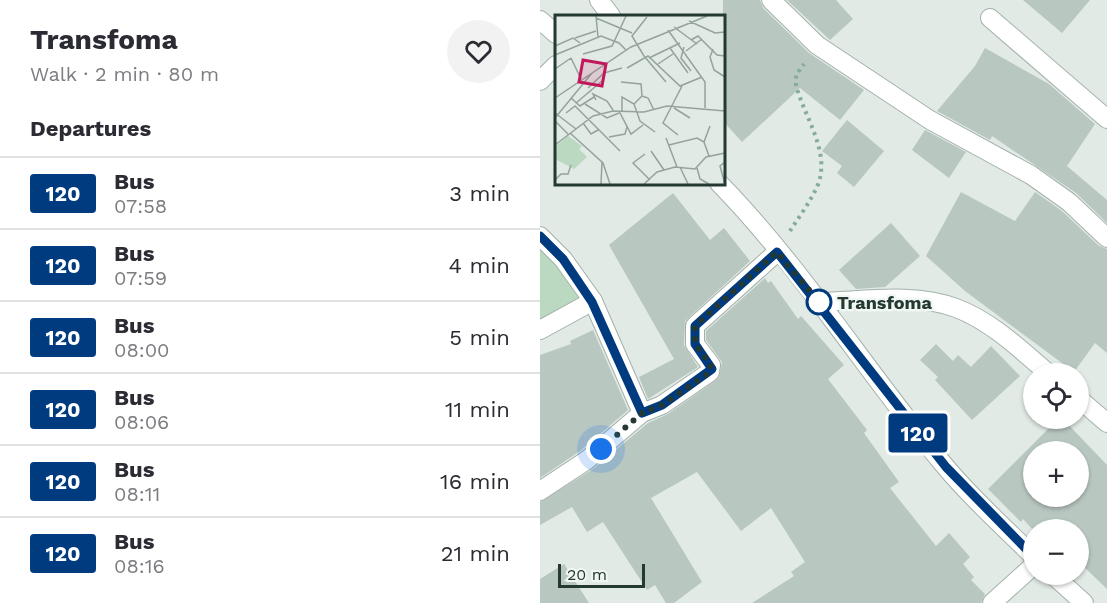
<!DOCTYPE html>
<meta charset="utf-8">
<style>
:root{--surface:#fff;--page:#f2f2f3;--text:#2b2b33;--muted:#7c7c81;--line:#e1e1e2}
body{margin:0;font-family:"Work Sans",sans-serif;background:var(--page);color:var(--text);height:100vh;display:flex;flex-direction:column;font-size:22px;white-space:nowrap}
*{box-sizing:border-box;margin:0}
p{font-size:20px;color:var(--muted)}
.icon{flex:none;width:33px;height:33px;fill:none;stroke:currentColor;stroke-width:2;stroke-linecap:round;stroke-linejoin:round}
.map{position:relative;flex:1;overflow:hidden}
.sheet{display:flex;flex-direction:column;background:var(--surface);width:540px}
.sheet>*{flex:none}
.badge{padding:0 12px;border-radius:4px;font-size:21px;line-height:39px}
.controls{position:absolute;left:483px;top:363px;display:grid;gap:12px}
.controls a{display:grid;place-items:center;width:66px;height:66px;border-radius:50%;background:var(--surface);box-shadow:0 2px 4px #0004;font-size:30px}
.scale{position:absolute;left:18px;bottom:15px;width:87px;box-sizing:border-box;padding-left:6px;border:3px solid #233931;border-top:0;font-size:16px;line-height:21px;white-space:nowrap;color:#233931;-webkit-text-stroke:4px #f1f7f3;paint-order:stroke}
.you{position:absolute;width:30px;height:30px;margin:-15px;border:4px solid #fff;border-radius:50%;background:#1a73e8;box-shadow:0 0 0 9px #1a73e833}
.map>.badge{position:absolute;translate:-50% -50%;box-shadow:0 0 0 3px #fff}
h2{padding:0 30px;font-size:22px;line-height:54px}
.round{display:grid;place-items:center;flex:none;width:63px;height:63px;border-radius:32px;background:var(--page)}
.overview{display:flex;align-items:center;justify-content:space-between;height:102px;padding:0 30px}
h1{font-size:28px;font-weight:700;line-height:45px}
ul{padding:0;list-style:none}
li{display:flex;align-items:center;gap:18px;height:72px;padding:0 30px;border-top:2px solid var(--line)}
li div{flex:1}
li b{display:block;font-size:22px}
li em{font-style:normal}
li .badge{min-width:66px;font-weight:700;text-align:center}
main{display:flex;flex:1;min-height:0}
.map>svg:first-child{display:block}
</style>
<main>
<section class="sheet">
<div class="overview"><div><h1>Transfoma</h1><p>Walk · 2 min · 80 m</p></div><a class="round"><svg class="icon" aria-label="heart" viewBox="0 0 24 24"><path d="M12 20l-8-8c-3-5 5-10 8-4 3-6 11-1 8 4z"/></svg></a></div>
<h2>Departures</h2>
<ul>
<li><span class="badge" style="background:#003b80;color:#fff">120</span><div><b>Bus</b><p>07:58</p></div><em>3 min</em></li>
<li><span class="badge" style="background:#003b80;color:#fff">120</span><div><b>Bus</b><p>07:59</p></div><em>4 min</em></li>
<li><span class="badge" style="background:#003b80;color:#fff">120</span><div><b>Bus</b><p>08:00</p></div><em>5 min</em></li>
<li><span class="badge" style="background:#003b80;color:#fff">120</span><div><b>Bus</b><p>08:06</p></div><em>11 min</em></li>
<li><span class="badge" style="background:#003b80;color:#fff">120</span><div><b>Bus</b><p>08:11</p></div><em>16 min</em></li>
<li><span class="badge" style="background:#003b80;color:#fff">120</span><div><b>Bus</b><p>08:16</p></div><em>21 min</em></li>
</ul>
</section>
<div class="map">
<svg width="567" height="603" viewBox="0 0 567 603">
<rect width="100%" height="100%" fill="#e1eae5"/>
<polygon fill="#bbd9c1" points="0,241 59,304 0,329"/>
<g fill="#b9c7c1" fill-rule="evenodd">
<polygon points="183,0 220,0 223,8 269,53 324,90 300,120 260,88 202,142 183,121"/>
<polygon points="247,0 296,0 313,19 290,40"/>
<polygon points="483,0 550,0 522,33"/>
<polygon points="445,48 509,84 555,124 527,166 567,200 567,223 536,193 452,136 450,140 397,111 435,66"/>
<polygon points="307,120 344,151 314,187 297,173 302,166 282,151"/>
<polygon points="385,130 426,152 409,178 372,150"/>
<polygon points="421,192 475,221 495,192 522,211 559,246 567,249 567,353 555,343 534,372 425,291 386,256"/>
<polygon points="133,193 170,240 184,228 210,261 145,321 144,345 158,367 108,399 99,377 134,359 69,245"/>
<polygon points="351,223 380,256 345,287 316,289 299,270"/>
<polygon points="225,278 228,283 231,281 258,319 261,316 304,365 288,379 327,430 324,433 359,482 350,488 396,546 409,533 430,557 423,564 434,577 431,580 445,594 441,603 212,603 254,576 251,572 265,562 231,508 201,531 157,472 111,498 162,582 134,603 126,603 115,585 107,590 63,522 47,532 32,507 0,525 0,502 53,469 108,423 128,414 179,378 182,362 166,340 166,331"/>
<polygon points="53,330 88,410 40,451 0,478 0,355 31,344 30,341"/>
<polygon points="396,344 413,361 418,355 431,367 451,346 480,376 432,420 395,380 398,377 380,360"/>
<path d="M519,418H522L567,465V589L538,561V530H493L483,519L481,522L448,489ZM494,452H538V496H494Z"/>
<polygon points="24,564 49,603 0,603 0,579"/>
</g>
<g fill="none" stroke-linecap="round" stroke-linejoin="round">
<defs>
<g id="minor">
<polyline points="59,0 71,16"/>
<polyline points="231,0 277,45 390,120 491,175 529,202 567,238"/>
<polyline points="450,18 567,119"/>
<polyline points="0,81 16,65"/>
<polyline points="0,236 23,259 53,301 0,330"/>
<polyline points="53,301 102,413"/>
<path d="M279,302C323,301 373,292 416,308C451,321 481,350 509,374"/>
<polyline points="538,398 567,423"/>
<polyline points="0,491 47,460 102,413 122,405 170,372 171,365 155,344 155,326 237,252"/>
<polyline points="452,603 494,565"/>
</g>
<g id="tertiary">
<polyline points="0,20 16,34"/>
<path d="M179,183C263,269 327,373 404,465C431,498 464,527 494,557"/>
<polyline points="512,574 544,603"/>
</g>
</defs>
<use href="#minor" stroke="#a4b1ab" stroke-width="20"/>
<use href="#tertiary" stroke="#a4b1ab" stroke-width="20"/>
<path stroke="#84ab9b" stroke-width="4" stroke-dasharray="3 4.5" stroke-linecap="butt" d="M250,231C259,217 270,202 277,187C292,153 264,117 256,85V75L264,64"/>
<use href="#minor" stroke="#fff" stroke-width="18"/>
<use href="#tertiary" stroke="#fff" stroke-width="18"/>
</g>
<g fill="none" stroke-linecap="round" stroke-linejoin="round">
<defs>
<polyline id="line" points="0,236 23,259 52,302 102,413 122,405 172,369 155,344 155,326 237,252 406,467 494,557"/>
</defs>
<use href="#line" stroke="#fff" stroke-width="14"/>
<use href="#line" stroke="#003b80" stroke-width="9"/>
<polyline stroke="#233931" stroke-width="6" stroke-dasharray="0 10.8" points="61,449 102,413 122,405 170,372 171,365 155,344 155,326 237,252 279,302"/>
</g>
<circle fill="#fff" stroke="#003b80" stroke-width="3" cx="279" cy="302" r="12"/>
<g text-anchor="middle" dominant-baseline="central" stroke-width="5" stroke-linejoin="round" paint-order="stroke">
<g font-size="18" font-weight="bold" fill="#233931" stroke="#f1f7f3" text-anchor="start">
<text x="297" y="302">Transfoma</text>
</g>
</g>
<g transform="translate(15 15)">
<rect width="170" height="170" fill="#e1eae5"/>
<path d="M13,121L27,131L24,134L32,142L19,154L0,144V132Z" fill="#bbd9c1"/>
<path fill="none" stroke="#95a39d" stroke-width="1.5" d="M41,1L43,22M92,2L77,21L89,41L111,67M41,3L77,18M134,6L160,18L170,17M119,12L142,29M113,15L150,67V93M20,23L41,16M136,25L143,21L162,40L170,41M0,31L18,23L25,28M129,32L126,43L136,56M115,33L133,58M158,34L155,42L159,55L170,62M131,36L147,24M28,39L57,31L71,1M0,40L46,21L64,28L71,35M16,43L26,64M94,43L125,28M103,49L118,39M72,53L93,41L125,71L147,62M0,54L16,43M66,67L86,69L87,81L79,89M33,73L49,58L67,53M87,81L93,83L99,95M0,83L76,32L152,1M16,83L25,91L39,82M41,85L38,79L52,86L58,95M21,88L47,66M30,89L52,103L64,98M119,93L135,103M64,96L76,119L88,110M67,96V82L79,89L85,106L100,117M0,98L21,114M11,98L20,91L65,136M0,103L37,58M0,106L13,119M28,108L36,119L43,115M15,118L48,148L55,169M123,120L108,108L127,71M54,122L70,119L72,112M111,123L122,152M0,130L38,101L58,96L89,97L112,91L170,96M114,130L142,123L149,127M96,136L109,155M90,139L78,148L95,165M154,141L149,127L155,111M170,147L165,151L170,169M125,152L133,169M142,153L145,164L154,169M0,165L6,159H13L16,150M46,169L47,147M89,169L102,157L120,152L140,154L151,142L170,138"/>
<path fill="#c2185b" fill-opacity="0.15" stroke="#c2185b" stroke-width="3" d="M28,45L51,49L47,71L24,67Z"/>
<rect width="170" height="170" fill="none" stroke="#233931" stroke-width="3"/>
</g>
</svg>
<div class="controls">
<a><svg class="icon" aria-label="locate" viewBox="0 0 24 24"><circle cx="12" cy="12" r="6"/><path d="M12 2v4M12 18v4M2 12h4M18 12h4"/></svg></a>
<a>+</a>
<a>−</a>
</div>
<div class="scale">20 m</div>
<div class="you" style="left:61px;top:449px"></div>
<b class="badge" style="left:378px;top:433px;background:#003b80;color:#fff">120</b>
</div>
</main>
